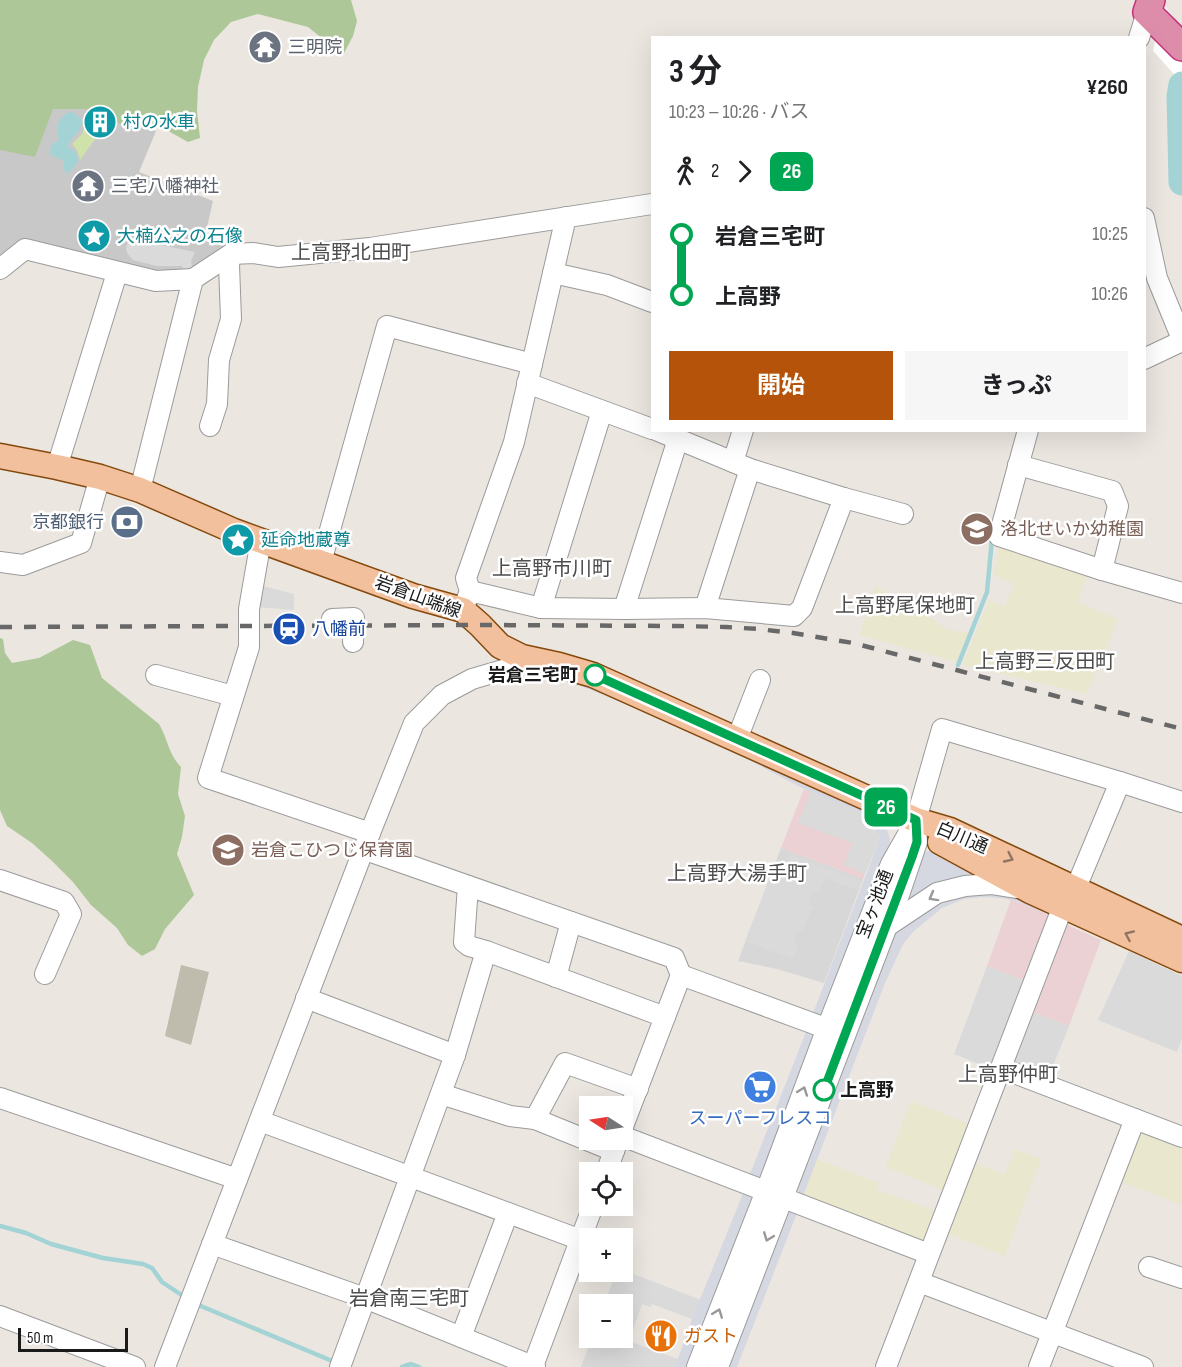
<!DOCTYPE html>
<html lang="ja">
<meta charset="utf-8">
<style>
:root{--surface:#fff;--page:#f6f6f6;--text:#202124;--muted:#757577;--accent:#b45309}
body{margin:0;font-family:"Sofia Sans Condensed","Noto Sans JP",sans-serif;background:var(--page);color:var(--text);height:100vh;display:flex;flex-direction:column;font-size:22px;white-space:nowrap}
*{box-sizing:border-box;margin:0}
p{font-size:20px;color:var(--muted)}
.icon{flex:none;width:33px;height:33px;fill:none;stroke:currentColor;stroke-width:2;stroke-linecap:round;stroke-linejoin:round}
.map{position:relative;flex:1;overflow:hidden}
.side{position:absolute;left:651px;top:36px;width:495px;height:396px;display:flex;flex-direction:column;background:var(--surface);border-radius:0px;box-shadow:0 6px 24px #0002}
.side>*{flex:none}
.badge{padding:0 12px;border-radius:9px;font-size:21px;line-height:39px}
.needle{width:39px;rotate:282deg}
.tools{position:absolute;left:579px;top:1096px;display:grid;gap:12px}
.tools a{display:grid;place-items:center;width:54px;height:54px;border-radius:0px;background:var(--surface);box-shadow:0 6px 24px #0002;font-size:30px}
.scale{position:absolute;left:18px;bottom:15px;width:110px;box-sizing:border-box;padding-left:6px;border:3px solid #1a1a1a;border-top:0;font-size:16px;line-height:21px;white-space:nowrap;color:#1a1a1a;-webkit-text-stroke:4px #fff;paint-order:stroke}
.map>.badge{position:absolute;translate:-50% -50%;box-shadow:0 0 0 3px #fff}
.legs{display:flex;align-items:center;gap:9px;height:66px;padding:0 18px;font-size:20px}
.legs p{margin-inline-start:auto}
.head{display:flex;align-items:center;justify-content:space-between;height:102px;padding:0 18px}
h1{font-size:33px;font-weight:700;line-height:45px}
.primary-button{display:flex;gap:12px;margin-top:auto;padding:12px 18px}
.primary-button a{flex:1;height:69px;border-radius:0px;background:var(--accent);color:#fff;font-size:24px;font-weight:700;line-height:69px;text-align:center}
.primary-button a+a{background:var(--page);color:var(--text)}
ul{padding:0 18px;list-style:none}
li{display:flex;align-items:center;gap:21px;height:60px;font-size:22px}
li i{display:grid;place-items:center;width:9px;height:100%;margin:0 8px;background:currentColor}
li i::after{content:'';width:15px;height:15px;margin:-8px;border:4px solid;border-radius:50%;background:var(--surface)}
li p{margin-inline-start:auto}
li:first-child i{background:linear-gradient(#0000 50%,currentColor 0)}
li:last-child i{background:linear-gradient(currentColor 50%,#0000 0)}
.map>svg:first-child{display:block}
</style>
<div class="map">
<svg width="1182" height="1367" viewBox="0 0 1182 1367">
<rect width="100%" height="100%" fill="#ebe6e0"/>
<polygon fill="#d8d7d7" points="781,848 863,879 824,983 777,969 738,961"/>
<g fill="#ebd0d4">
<polygon points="804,789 862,814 865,874 863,879 781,848"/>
<polygon points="1011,900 1019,902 1052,916 1028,982 987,966"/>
<polygon points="1063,923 1101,940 1069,1026 1028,1010"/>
</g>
<polygon fill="#c8c8c8" points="0,94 57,98 131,121 156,131 139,172 213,201 205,236 230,242 226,250 200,268 157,275 22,245 0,265"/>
<polygon fill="#bfbcad" points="181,965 209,972 191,1045 165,1036"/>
<g fill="#e9e7cd">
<polygon points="1000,544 1088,573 1078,603 1118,619 1087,694 963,665 989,600 1005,606 1014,584 993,574"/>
<polygon points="875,585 894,600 924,613 946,629 969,633 956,662 860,635"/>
<polygon points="911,1101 972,1125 945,1191 886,1167"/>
<polygon points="1145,1127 1182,1141 1182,1205 1118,1181 1137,1131"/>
<polygon points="1015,1149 1041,1159 1005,1256 944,1232 972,1162 1005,1174"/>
<polygon points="817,1159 879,1183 876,1189 938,1212 928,1236 918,1241 803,1196"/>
</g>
<polygon fill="#cfe2a9" points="86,123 101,131 80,160 77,150 72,144 82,134"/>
<g fill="#aec798">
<polygon points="0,0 351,0 357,21 353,36 343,55 308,27 258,14 231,22 214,40 204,60 198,87 197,111 200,138 188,142 163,128 125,126 90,109 53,109 35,157 0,150"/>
<path d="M0,638L3,639L5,653L12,663L39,658L73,640L90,645L102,678L159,724C168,739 168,754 181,767L178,794L185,816L182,837L177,854L194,895L165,929L155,949L142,956L128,945L117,928L91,905L73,882L52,861L32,843L7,826L0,810Z"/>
</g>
<g fill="#dadada">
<polygon points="137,240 195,252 191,261 193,269 185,272 182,266 157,266 133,260 127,253 126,248 128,242 136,243"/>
<polygon points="259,585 294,594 294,610 256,607"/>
<polygon points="811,792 862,814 880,838 865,874 844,865 852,843 798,823"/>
<polygon points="791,854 862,881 859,891 825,878 818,894 813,892 808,905 813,907 803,931 798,930 793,943 799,945 793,959 745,941 777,860 787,863"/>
<polygon points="1129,951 1182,976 1182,1038 1177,1052 1098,1020"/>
<polygon points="987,966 1028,982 994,1070 954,1054"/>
<polygon points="1028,1010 1069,1026 1049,1076 1009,1060"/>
<polygon points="623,1270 701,1300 692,1319 652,1304 650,1307 642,1304 629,1341 678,1359 675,1367 581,1367 592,1338 622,1338 622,1305 604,1305 616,1272 622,1272"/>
</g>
<g fill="#d5d7e1">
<polygon points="537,672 573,676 876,813 885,824 890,839 889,849 824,1014 819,1016 812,1016 880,838 863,814 804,789 705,737 586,688"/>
<polygon points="932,849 983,876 902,905 924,853"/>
<polygon points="996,888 1050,908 1052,916 1019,902 1001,898 983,897 964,899 942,908 914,931 903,944 885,983 803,1196 799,1194 796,1184 895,933 930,904"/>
<polygon points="808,1027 815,1034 815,1037 764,1175 759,1178 748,1179"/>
<polygon points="745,1189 751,1193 753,1198 690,1367 675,1367 692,1319"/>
<polygon points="790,1207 799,1208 737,1367 724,1367"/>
</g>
<path fill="#a4d3d6" d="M70,112L74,113L81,119C83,134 72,133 68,146C70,149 74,150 76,153C82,161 73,169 67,174L64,169V161L49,154L52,144L59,140C56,128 57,117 70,112Z"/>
<polygon fill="#fff" points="1163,4 1182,29 1182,83 1153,51"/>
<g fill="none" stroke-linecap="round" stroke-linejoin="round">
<g stroke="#a4d3d6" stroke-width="4.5">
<polyline points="958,665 987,592 992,539"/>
<polyline points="0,1226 26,1233 51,1244 103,1258 143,1264 152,1268 162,1282 186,1298"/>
<polyline points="196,1304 337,1363"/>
<polyline points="402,1367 411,1364 419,1367"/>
</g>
<polyline stroke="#a4d3d6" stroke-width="27" points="1182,85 1180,96 1182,182"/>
<defs>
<g id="minor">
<polyline points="1139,38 1147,12"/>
<polyline points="1144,218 1157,278 1182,339"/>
<polyline points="0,269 25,249 156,281 193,279"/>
<polyline points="553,273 607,285 652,302"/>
<polyline points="1144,359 1182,341"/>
<polyline points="527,383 652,429"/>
<polyline points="210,426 217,404 219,360 231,319 229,265 231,254"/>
<polyline points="656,430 750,469 844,498 903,514"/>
<polyline points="1028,430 999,536 1102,570 1182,593"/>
<polyline points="733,462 743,430"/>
<polyline points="1018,465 1112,491 1118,506 1102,570"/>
<polyline points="57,467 117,273"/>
<polyline points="140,490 193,279 231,254 254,253 278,257 370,248 652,204"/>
<polyline points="261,540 249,609 249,647 208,778 370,833"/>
<polyline points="0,562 23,565 81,543 100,477"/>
<polyline points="321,562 387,326 532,364"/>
<polyline points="470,591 541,608 624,609 705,608 794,616 802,608 844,498"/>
<polyline points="465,604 470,591 466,578 514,442 566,217"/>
<polyline points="541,608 602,411"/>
<polyline points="705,608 750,469"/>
<polyline points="624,609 678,439"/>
<polyline points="332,619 354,618 353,642"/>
<polyline points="156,675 233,696"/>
<polyline points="737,739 760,680"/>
<polyline points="363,849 674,958 681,975 622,1129"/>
<polyline points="0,880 64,902 71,914 45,974"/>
<polyline points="468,886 464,942 469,946 486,951 665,1017"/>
<polyline points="1075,890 1120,782"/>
<polyline points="886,927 937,893 965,886 991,884 1016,888"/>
<polyline points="681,975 839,1033"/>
<polyline points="556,977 571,922"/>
<polyline points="306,998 455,1055"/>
<polyline points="1001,1068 1182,1137"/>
<polyline points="441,1094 510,1116 535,1119 614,1151"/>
<polyline points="0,1098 237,1179"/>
<polyline points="535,1119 565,1063 638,1089"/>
<polyline points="260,1121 581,1240"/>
<polyline points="622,1136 929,1254"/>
<polyline points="606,1173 618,1140"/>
<polyline points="212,1244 365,1298 535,1367"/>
<polyline points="1149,1267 1182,1278"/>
<polyline points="919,1282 1143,1367"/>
<polyline points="0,1316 135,1367"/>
<polyline points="461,1337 508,1213"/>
<polyline points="533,1366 593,1206"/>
<polyline points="165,1367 370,833 414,723 442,695 472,679 506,669 522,657"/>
<polyline points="340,1367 455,1055 486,951"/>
<polyline points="697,1367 766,1191 827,1028 891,864 916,820 942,729 1120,782 1182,802"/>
<polyline points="718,1367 899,895 917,842 916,823"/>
<polyline points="886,1367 1063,906"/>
<polyline points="1039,1367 1135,1119"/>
</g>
<g id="major">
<polyline points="0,456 57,467 100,477 140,490 234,531 413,596 463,610 480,625 500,646 522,657 559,665 593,675 916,820 950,830 1182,939"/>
<polyline points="940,842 1030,891 1182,960"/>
</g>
<polyline id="highway" points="1151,0 1147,12 1182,47"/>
</defs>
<use href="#minor" stroke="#9b9b9b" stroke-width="22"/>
<use href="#major" stroke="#85490c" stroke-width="27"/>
<use href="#highway" stroke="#c5317c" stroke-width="30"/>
<use href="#minor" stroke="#fff" stroke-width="20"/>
<use href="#major" stroke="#f3c09e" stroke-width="24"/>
<use href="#highway" stroke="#dd8da9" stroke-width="27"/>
<polyline stroke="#686868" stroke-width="4.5" stroke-dasharray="12 12" stroke-linecap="butt" points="0,627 480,625 678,626 726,627 758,629 793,633 853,643 1182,729"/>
</g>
<defs><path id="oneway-chevron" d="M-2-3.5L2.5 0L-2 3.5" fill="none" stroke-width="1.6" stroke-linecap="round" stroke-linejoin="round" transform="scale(1.5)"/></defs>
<g stroke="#917563">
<use href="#oneway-chevron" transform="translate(1009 858) rotate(25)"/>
<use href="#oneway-chevron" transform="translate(1129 935) rotate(-156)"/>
</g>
<g stroke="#989898">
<use href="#oneway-chevron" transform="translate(933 897) rotate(151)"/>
<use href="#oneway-chevron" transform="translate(803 1091) rotate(-70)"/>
<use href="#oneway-chevron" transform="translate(768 1237) rotate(111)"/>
<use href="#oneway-chevron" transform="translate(718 1313) rotate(-69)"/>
</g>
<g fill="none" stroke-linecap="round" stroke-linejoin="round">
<defs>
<polyline id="line-1" points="595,675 916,820 917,842 912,857 824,1090"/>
</defs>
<use href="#line-1" stroke="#fff" stroke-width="14"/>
<use href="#line-1" stroke="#00a651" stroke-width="9"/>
</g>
<defs>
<symbol id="temple-disc" viewBox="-11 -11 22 22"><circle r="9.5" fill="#6b7280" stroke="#fff"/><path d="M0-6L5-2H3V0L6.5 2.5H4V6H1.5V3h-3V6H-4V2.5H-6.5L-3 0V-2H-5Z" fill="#fff"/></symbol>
<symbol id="building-disc" viewBox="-11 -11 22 22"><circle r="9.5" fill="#0f9aa8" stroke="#fff"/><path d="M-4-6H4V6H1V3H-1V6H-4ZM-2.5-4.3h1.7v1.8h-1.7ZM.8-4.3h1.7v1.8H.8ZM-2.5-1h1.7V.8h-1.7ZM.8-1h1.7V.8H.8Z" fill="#fff"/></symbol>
<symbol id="sight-disc" viewBox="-11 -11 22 22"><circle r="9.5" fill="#0f9aa8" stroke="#fff"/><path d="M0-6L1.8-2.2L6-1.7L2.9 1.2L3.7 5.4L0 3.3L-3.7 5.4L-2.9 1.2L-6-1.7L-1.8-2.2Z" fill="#fff"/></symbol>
<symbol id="bank-disc" viewBox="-11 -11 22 22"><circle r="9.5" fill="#5c6f8a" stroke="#fff"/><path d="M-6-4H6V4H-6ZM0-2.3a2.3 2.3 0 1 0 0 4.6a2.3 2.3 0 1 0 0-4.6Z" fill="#fff"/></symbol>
<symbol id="school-disc" viewBox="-11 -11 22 22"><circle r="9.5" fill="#8d6e63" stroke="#fff"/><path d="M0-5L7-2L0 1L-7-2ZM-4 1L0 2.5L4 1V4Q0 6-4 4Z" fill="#fff"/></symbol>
<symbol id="station-disc" viewBox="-11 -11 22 22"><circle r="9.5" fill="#1a4fb4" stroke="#fff"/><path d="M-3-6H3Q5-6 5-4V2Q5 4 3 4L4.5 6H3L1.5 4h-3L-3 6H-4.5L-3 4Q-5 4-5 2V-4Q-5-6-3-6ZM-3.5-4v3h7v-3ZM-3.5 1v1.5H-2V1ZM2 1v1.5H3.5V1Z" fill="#fff"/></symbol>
<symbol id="supermarket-disc" viewBox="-11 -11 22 22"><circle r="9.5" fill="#3f7fe0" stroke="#fff"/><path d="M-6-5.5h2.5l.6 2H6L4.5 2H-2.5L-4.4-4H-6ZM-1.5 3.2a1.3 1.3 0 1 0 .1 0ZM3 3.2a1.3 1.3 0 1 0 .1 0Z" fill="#fff"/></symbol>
<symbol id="restaurant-disc" viewBox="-11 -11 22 22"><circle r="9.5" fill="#e8710a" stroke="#fff"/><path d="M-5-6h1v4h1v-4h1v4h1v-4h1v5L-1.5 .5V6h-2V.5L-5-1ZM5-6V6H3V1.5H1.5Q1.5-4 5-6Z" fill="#fff"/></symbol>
</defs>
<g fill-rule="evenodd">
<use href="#temple-disc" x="246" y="28" width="38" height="38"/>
<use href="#building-disc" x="81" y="103" width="38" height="38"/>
<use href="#temple-disc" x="69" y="167" width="38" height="38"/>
<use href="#sight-disc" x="75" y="217" width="38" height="38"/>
<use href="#bank-disc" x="108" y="503" width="38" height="38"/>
<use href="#school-disc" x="958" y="510" width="38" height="38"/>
<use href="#sight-disc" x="219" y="521" width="38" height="38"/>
<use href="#station-disc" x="270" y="610" width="38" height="38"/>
<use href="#school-disc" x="209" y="831" width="38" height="38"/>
<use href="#supermarket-disc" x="741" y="1068" width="38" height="38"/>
<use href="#restaurant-disc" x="642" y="1317" width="38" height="38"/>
</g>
<g fill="#fff" stroke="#00a651" stroke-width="3">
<circle cx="595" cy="675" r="10"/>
<circle cx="824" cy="1090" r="10"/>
</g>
<g text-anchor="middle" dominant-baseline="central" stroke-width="5" stroke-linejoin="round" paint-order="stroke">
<g font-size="18" fill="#5b616d" stroke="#fff" text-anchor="start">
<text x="288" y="47">三明院</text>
<text x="111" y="186">三宅八幡神社</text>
</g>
<g font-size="18" fill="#0d838f" stroke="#fff" text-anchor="start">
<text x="123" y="122">村の水車</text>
<text x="117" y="236">大楠公之の石像</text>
<text x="261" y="540">延命地蔵尊</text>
</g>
<g font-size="18" fill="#4e5e75" stroke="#fff" text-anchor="end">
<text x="104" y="522">京都銀行</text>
</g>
<g font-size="18" fill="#785e54" stroke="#fff" text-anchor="start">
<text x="1000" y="529">洛北せいか幼稚園</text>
<text x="251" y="850">岩倉こひつじ保育園</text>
</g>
<g font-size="18" fill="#1a1a1a" stroke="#fff">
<text transform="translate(418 597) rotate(20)">岩倉山端線</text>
<text transform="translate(962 838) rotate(23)">白川通</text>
<text transform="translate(875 904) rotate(-69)">宝ヶ池通</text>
</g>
<g font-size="18" fill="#164399" stroke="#fff" text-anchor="start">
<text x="312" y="629">八幡前</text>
</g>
<g font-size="18" font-weight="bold" fill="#1a1a1a" stroke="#fff" text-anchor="end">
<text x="578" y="675">岩倉三宅町</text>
<text x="840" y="1090" text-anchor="start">上高野</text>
</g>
<g font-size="18" fill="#366cbe" stroke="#fff">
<text x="760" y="1118">スーパーフレスコ</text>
</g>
<g font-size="18" fill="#c56008" stroke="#fff" text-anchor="start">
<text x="684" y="1336">ガスト</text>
</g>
<g font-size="20" fill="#4d4d4d" stroke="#fff">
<text x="351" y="253">上高野北田町</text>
<text x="552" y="569">上高野市川町</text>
<text x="905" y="606">上高野尾保地町</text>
<text x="1045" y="662">上高野三反田町</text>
<text x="737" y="874">上高野大湯手町</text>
<text x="1008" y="1075">上高野仲町</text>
<text x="409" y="1299">岩倉南三宅町</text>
</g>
</g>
</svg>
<div class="tools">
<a><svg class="needle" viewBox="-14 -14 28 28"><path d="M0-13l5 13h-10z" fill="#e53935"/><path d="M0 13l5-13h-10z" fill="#757577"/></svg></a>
<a><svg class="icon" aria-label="locate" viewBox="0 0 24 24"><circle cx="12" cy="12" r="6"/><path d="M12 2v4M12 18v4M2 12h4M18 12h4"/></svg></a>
<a>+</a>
<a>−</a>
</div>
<div class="scale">50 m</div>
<b class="badge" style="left:886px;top:807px;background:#00a651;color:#fff">26</b>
<section class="side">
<div class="head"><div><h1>3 分</h1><p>10:23 – 10:26 · バス</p></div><b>¥260</b></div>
<div class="legs"><svg class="icon" aria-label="walk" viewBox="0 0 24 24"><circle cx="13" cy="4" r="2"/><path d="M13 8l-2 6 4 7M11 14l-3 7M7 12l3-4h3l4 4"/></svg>2<svg class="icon" aria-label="forward" viewBox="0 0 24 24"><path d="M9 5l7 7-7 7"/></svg><b class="badge" style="background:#00a651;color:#fff">26</b></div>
<ul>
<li><i style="color:#00a651"></i><b>岩倉三宅町</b><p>10:25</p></li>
<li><i style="color:#00a651"></i><b>上高野</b><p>10:26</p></li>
</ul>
<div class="primary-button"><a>開始</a><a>きっぷ</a></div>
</section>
</div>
